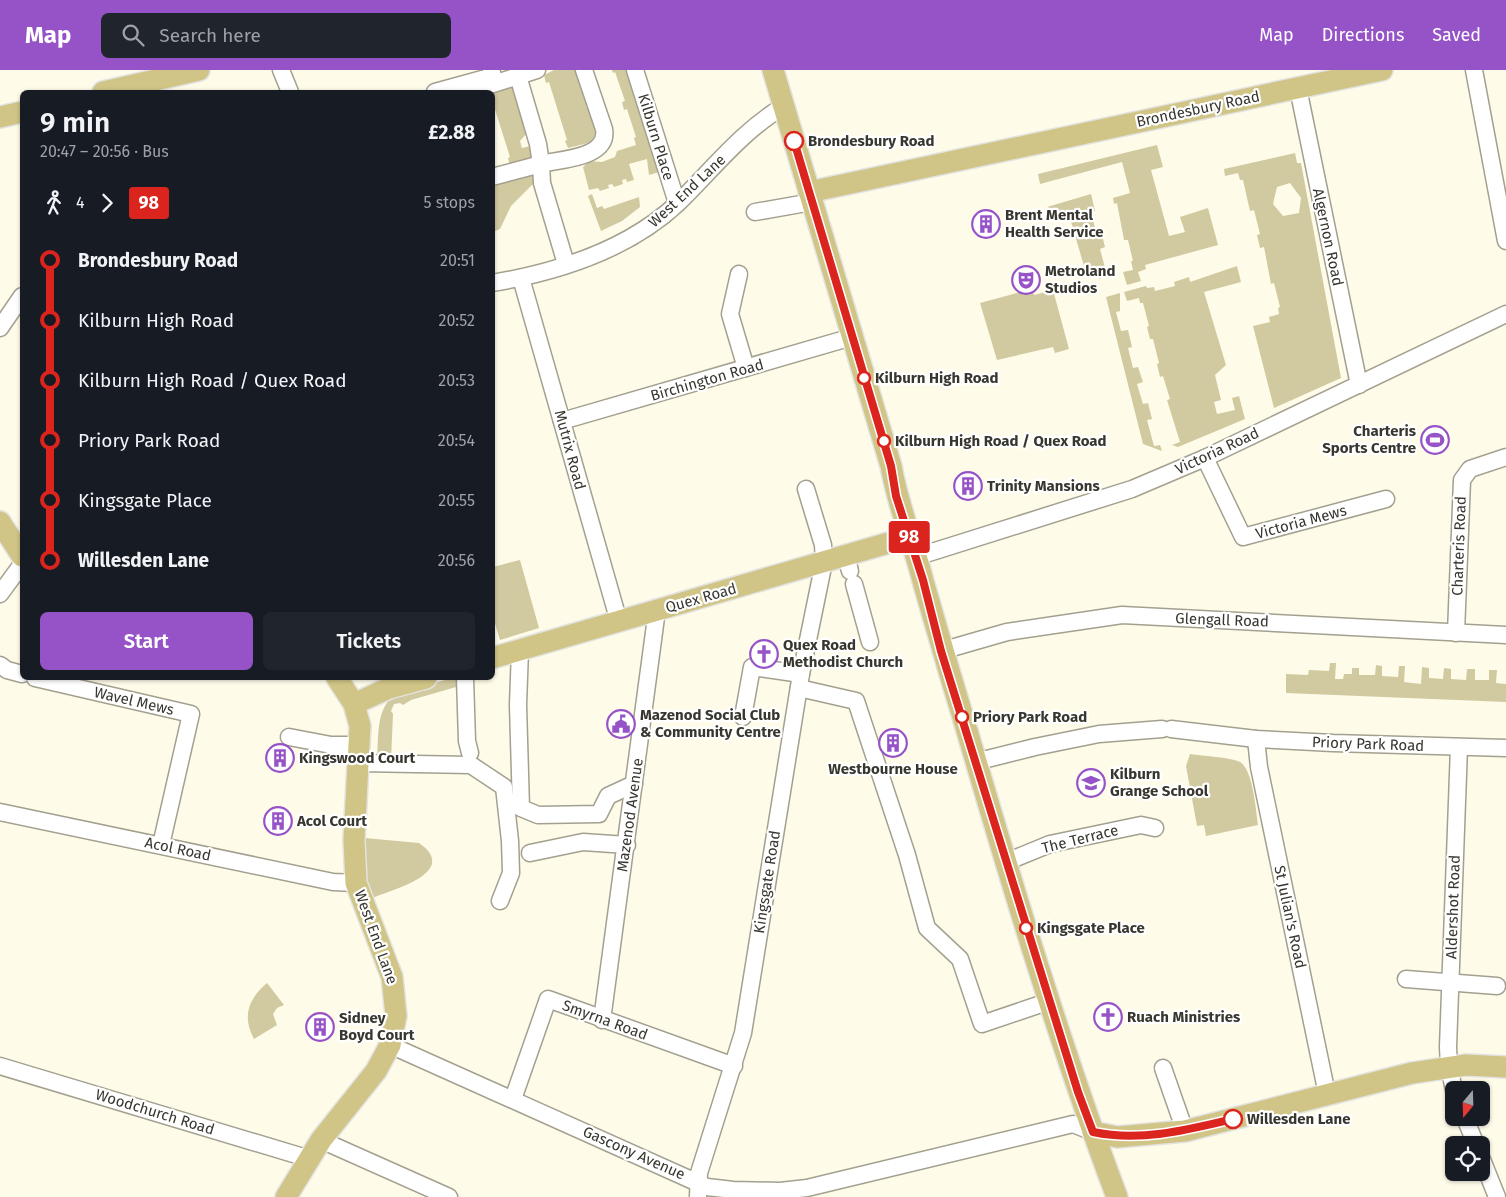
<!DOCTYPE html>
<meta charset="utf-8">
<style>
:root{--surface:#171b24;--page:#20242c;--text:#f1f3f6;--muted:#9ea1a6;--accent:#9652c7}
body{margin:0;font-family:"Fira Sans",sans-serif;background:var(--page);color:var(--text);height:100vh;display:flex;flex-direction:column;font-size:19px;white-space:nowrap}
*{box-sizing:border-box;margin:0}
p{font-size:16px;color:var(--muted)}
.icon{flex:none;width:28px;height:28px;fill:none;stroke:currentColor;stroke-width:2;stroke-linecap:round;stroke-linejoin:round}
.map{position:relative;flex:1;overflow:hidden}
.sheet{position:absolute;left:20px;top:20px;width:475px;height:590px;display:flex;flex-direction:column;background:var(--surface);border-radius:8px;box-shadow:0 1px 4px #0004}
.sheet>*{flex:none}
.badge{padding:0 10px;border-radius:4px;font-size:18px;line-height:32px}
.needle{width:32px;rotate:199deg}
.tools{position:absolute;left:1445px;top:1011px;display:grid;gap:10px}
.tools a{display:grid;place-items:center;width:45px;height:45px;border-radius:8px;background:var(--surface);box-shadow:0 1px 4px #0004;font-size:25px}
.map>.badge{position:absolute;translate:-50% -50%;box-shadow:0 0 0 2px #fff}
.legs{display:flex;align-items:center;gap:8px;height:55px;padding:0 20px;font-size:16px}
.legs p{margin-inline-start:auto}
.head{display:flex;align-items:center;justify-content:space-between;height:85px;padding:0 20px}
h1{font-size:28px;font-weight:600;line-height:38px}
.cta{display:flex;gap:10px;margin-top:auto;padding:10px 20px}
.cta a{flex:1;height:58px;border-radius:8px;background:var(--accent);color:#fff;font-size:20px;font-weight:600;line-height:58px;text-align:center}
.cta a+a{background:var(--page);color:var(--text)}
ul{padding:0 20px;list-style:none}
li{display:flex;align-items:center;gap:18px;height:60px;font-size:19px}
li i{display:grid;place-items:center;width:8px;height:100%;margin:0 6px;background:currentColor}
li i::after{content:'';width:12px;height:12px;margin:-6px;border:4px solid;border-radius:50%;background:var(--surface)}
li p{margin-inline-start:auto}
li:first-child i{background:linear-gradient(#0000 50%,currentColor 0)}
li:last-child i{background:linear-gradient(currentColor 50%,#0000 0)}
header{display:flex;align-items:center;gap:30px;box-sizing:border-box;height:70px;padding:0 25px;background:var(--accent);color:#fff}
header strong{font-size:24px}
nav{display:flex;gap:28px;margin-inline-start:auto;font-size:18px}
.search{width:350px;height:45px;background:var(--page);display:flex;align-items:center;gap:12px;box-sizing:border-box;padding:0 18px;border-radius:8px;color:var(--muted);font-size:19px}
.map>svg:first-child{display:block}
</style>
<header>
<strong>Map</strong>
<div class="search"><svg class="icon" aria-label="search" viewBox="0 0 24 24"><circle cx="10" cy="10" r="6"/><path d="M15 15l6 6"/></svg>Search here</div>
<nav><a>Map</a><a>Directions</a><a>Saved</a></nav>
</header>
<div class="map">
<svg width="1506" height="1127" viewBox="0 0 1506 1127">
<rect width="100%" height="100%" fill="#fffbe9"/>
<g fill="#d1c99f" fill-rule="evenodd">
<polygon points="554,0 577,0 584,10 579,13 587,38 593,40 599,63 592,72 568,78 565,71 567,70 549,12 546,13 544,5"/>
<polygon points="612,0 627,0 666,96 662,101 649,105 647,89 629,94 634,110 627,112 626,109 622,110 623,114 614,117 612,114 608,115 609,118 600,121 598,118 589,120 583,97 589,91 602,92 615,87 617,81 636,75 634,68 636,67 627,39 624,40 622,32 625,31 615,2 613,3"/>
<polygon points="516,12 517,28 526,64 520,71 522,78 531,76 534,87 510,96 508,88 510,87 493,33 492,22"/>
<polygon points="1157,75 1163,97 1151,100 1169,166 1185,162 1180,147 1208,138 1218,175 1145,195 1146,199 1138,202 1141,211 1127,215 1123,202 1133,200 1131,191 1133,191 1128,170 1124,170 1117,133 1114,134 1113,128 1130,123 1122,92 1040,114 1038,104"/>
<path d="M1295,83L1297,93H1301L1341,308L1274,338L1253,256L1270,252L1269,247L1279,244L1278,238L1280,237L1274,213L1271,214L1264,177L1260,178L1257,165L1260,164L1254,140L1250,141L1243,110H1240L1238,103L1225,106L1224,99ZM1290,113L1301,128L1299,143L1283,146L1273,134L1277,117Z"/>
<polygon points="530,103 536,111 511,136 500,159 493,162 493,109"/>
<polygon points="592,124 597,138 602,136 604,139 639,127 640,137 622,151 601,161 588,126"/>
<polygon points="1091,124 1095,141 1091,142 1096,162 1101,161 1105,177 1100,179 1105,198 1110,197 1113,205 1099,209 1097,200 1086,203 1070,148 1047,137"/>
<polygon points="1237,196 1241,212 1204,222 1226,295 1215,305 1221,330 1214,332 1217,344 1235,340 1232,328 1239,326 1245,349 1178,377 1172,375 1180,372 1167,330 1170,329 1163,306 1160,307 1157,294 1159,293 1153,269 1150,269 1147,257 1149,256 1143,233 1140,233 1139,228 1127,231 1124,222 1146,216 1147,218 1154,217 1155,221 1175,216 1174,212 1189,207 1190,212"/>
<polygon points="1032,219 1034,225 1053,220 1069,279 1055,283 1053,277 997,290 980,233"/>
<polygon points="1120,223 1120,241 1116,242 1121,261 1128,260 1132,277 1128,278 1133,298 1138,297 1143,312 1137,314 1143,334 1148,333 1152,349 1147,350 1154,376 1160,375 1162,381 1143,374 1106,227"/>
<polygon points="520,490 539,558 500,570 493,547 493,497"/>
<polygon points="1330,593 1336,593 1335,609 1343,609 1344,604 1352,604 1352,598 1359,598 1359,605 1375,605 1376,595 1382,596 1382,606 1398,607 1399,596 1405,596 1404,612 1421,614 1422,597 1429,598 1429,608 1443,609 1444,598 1451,599 1451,609 1466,610 1467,599 1475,599 1475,610 1489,610 1489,600 1497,600 1496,613 1506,614 1506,632 1286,623 1286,604 1308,605 1309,600 1329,601"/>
<path d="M452,608H478L463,612V615L411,630L403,635L400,633L394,634L391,641L393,644L391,690H377C379,667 375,638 396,624Z"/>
<path d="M1190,684C1202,686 1229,687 1240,692C1253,699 1256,742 1258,755L1206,766L1204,755L1197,756L1186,696Z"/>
<path d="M365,768L419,773C461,802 392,820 372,828L365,810Z"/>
<path d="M267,913L284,935L277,938L273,944L277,955L254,969C242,947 248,929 267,913Z"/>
</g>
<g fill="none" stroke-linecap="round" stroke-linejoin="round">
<defs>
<g id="minor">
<polyline points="281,0 290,22"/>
<polyline points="635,0 677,133"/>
<polyline points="1474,0 1506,171"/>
<polyline points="1298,18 1359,315"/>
<polyline points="435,22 493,6 491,0"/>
<polyline points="468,22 537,0"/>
<polyline points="492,107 541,94 538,74 518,6"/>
<polyline points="755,142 812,132"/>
<path d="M566,194L542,113L541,94C562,89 609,88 604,59L584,0"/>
<polyline points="739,204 730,244 746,298"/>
<polyline points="521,208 619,552"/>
<path d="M492,213C558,202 629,179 678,133C712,100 743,60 784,36"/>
<polyline points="0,258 22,226"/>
<polyline points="562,351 852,267"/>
<polyline points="1205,388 1243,467 1386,429"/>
<polyline points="846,486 850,501"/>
<polyline points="916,487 1132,419 1205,388 1506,244"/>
<polyline points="854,514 870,572"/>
<polyline points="0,524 22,494"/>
<polyline points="1456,563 1462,410 1470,399 1506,387"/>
<polyline points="520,580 518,635 521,738 538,745 599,744 608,726 634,714"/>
<polyline points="941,581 1007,562 1122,545 1506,565"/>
<polyline points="0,595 7,600 22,604"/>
<polyline points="35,608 191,644 161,775"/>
<polyline points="465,608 467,671 470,683"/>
<polyline points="799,618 856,631 907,785 927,858 960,889 982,954 1050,931"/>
<polyline points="743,647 752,597 801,604"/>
<polyline points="1171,659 1256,669 1333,673 1506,678"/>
<polyline points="289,667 331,675 361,675"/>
<polyline points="1256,669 1259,697 1327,1024"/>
<polyline points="975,692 1035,677 1099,664 1162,659"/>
<polyline points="359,693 471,695 504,717 510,771 511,803 500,831"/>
<polyline points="0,742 333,812 356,813"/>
<polyline points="530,783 583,772 627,775"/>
<polyline points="1006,792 1050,774 1141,755 1155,758"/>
<polyline points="1406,909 1497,916"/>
<polyline points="602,950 657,540"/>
<polyline points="390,975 707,1117 733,1120 780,1121 807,1118 1073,1054 1093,1062"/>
<polyline points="0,996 310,1089"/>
<polyline points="1163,998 1185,1061"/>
<polyline points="1454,1020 1449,997 1448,977 1459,677"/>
<polyline points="513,1029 548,929 734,996"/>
<polyline points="1465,1048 1476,1075"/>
<polyline points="321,1070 449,1127"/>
<polyline points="1481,1087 1497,1127"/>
<polyline points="698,1127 699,1103 743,963 801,604 824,492 823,475 806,419"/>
</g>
<g id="major">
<path d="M773,0L891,396C898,436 913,472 923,511C936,556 949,602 963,647C1010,808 1058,970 1117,1127"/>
<polyline points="103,22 199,0"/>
<polyline points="0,47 22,42"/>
<polyline points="809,122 1382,0"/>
<polyline points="0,452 22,486"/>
<polyline points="492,588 909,467"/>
<polyline points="354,634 389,618 426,608"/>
<polyline points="1093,1062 1117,1067 1185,1061 1412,1003 1466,995 1506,997"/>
<polyline points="286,1127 321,1070 376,1001 390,975 396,946 392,907 356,813 354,770 360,656 354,634 337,608"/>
</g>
</defs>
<use href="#minor" stroke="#a3a08f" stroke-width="19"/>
<use href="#major" stroke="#e3e3e2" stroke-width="24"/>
<use href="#minor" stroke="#fff" stroke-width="16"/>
<use href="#major" stroke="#d0c586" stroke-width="21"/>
</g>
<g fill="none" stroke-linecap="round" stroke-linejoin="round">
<defs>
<path id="line-1" d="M794,71L891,396L896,426L923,510L941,581L1078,1022L1093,1062C1140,1072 1187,1060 1233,1049"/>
</defs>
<use href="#line-1" stroke="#fff" stroke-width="11"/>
<use href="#line-1" stroke="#dc241f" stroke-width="8"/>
</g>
<defs>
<symbol id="building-ring" viewBox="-11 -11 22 22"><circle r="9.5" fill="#fff" stroke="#9652c7" stroke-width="1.5"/><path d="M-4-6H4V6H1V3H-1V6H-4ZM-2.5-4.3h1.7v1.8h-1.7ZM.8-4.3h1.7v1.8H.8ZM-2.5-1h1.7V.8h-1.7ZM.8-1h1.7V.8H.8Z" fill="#9652c7"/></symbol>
<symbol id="theatre-ring" viewBox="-11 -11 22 22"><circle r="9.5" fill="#fff" stroke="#9652c7" stroke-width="1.5"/><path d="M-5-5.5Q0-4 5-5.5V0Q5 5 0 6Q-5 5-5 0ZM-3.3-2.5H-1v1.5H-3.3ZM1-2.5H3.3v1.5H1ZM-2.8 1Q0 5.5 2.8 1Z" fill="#9652c7"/></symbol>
<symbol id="stadium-ring" viewBox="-11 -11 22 22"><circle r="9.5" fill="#fff" stroke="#9652c7" stroke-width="1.5"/><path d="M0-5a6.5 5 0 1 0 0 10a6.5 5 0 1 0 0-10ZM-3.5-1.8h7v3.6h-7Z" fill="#9652c7"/></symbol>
<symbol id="church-ring" viewBox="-11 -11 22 22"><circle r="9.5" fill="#fff" stroke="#9652c7" stroke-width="1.5"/><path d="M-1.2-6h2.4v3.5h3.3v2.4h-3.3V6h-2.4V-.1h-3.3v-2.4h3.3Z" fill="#9652c7"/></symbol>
<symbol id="civic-ring" viewBox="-11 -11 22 22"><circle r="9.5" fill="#fff" stroke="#9652c7" stroke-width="1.5"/><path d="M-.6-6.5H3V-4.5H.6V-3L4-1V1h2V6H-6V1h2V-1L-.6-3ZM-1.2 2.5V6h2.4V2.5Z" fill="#9652c7"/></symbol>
<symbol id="school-ring" viewBox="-11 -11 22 22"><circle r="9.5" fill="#fff" stroke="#9652c7" stroke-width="1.5"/><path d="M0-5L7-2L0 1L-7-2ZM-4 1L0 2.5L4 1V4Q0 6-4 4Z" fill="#9652c7"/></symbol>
</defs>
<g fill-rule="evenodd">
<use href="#building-ring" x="970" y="138" width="32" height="32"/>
<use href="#theatre-ring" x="1010" y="194" width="32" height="32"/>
<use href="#stadium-ring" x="1419" y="354" width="32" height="32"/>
<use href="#building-ring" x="952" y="400" width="32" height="32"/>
<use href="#church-ring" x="748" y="568" width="32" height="32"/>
<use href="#civic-ring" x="605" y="638" width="32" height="32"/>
<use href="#building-ring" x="877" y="657" width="32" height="32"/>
<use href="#building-ring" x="264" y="672" width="32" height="32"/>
<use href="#school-ring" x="1075" y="697" width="32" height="32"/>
<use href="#building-ring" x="262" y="735" width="32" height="32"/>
<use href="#church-ring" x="1092" y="931" width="32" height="32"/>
<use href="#building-ring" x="304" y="941" width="32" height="32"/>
</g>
<g fill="#fff" stroke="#dc241f" stroke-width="2.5">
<circle cx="794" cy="71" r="9"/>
<circle cx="864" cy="308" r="6"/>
<circle cx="884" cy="371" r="6"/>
<circle cx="962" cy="647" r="6"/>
<circle cx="1026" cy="858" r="6"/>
<circle cx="1233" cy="1049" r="9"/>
</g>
<g text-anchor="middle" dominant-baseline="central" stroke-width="4.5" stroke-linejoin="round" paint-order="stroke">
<g font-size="15" fill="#37362f" stroke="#fff">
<text transform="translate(1198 39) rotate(-12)">Brondesbury Road</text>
<text transform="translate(656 67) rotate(73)">Kilburn Place</text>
<text transform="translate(687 121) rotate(-43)">West End Lane</text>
<text transform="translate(1328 167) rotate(78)">Algernon Road</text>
<text transform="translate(707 310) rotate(-16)">Birchington Road</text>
<text transform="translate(570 380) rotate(75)">Mutrix Road</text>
<text transform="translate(1217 381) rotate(-25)">Victoria Road</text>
<text transform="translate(1301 452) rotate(-15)">Victoria Mews</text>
<text transform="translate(1459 476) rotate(-88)">Charteris Road</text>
<text transform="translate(701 528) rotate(-16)">Quex Road</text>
<text transform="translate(1222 550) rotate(2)">Glengall Road</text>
<text transform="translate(134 631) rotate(13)">Wavel Mews</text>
<text transform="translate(1368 674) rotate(2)">Priory Park Road</text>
<text transform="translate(630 745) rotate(-82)">Mazenod Avenue</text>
<text transform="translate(1080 769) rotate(-14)">The Terrace</text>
<text transform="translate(178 779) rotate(12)">Acol Road</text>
<text transform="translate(767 812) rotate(-81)">Kingsgate Road</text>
<text transform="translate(1453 837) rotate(-88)">Aldershot Road</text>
<text transform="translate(1290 847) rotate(78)">St Julian's Road</text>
<text transform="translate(376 867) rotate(70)">West End Lane</text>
<text transform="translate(605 950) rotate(20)">Smyrna Road</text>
<text transform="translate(155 1042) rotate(17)">Woodchurch Road</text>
<text transform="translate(634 1083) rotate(24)">Gascony Avenue</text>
</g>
<g font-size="15" font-weight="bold" fill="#37362f" stroke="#fff" text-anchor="start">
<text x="808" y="71">Brondesbury Road</text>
<text x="875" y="308">Kilburn High Road</text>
<text x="895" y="371">Kilburn High Road / Quex Road</text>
<text x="973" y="647">Priory Park Road</text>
<text x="1037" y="858">Kingsgate Place</text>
<text x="1247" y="1049">Willesden Lane</text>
</g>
<g font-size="15" font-weight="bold" fill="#37362f" stroke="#fff" text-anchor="start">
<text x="1005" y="145">Brent Mental<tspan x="1005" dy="17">Health Service</tspan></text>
<text x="1045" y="201">Metroland<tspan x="1045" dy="17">Studios</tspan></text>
<text x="1416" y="361" text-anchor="end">Charteris<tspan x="1416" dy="17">Sports Centre</tspan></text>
<text x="987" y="416">Trinity Mansions</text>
<text x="783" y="575">Quex Road<tspan x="783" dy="17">Methodist Church</tspan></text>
<text x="640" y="645">Mazenod Social Club<tspan x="640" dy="17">&amp; Community Centre</tspan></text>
<text x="299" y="688">Kingswood Court</text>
<text x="893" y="699" text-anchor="middle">Westbourne House</text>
<text x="1110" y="704">Kilburn<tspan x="1110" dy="17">Grange School</tspan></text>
<text x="297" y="751">Acol Court</text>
<text x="1127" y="947">Ruach Ministries</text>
<text x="339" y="948">Sidney<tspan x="339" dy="17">Boyd Court</tspan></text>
</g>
</g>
</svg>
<div class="tools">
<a><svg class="needle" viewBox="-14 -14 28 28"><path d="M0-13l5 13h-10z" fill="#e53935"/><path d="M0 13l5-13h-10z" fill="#9ea1a6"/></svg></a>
<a><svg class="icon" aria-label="locate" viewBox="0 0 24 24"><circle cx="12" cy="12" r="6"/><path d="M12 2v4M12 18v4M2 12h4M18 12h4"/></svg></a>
</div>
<b class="badge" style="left:909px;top:467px;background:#dc241f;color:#fff">98</b>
<section class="sheet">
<div class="head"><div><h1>9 min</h1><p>20:47 – 20:56 · Bus</p></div><b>£2.88</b></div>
<div class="legs"><svg class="icon" aria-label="walk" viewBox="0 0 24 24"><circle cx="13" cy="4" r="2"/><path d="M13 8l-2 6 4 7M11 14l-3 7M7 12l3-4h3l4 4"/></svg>4<svg class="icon" aria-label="forward" viewBox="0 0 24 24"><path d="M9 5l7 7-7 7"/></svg><b class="badge" style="background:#dc241f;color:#fff">98</b><p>5 stops</p></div>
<ul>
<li><i style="color:#dc241f"></i><b>Brondesbury Road</b><p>20:51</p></li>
<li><i style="color:#dc241f"></i><span>Kilburn High Road</span><p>20:52</p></li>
<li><i style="color:#dc241f"></i><span>Kilburn High Road / Quex Road</span><p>20:53</p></li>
<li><i style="color:#dc241f"></i><span>Priory Park Road</span><p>20:54</p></li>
<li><i style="color:#dc241f"></i><span>Kingsgate Place</span><p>20:55</p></li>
<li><i style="color:#dc241f"></i><b>Willesden Lane</b><p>20:56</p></li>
</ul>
<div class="cta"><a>Start</a><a>Tickets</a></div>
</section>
</div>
